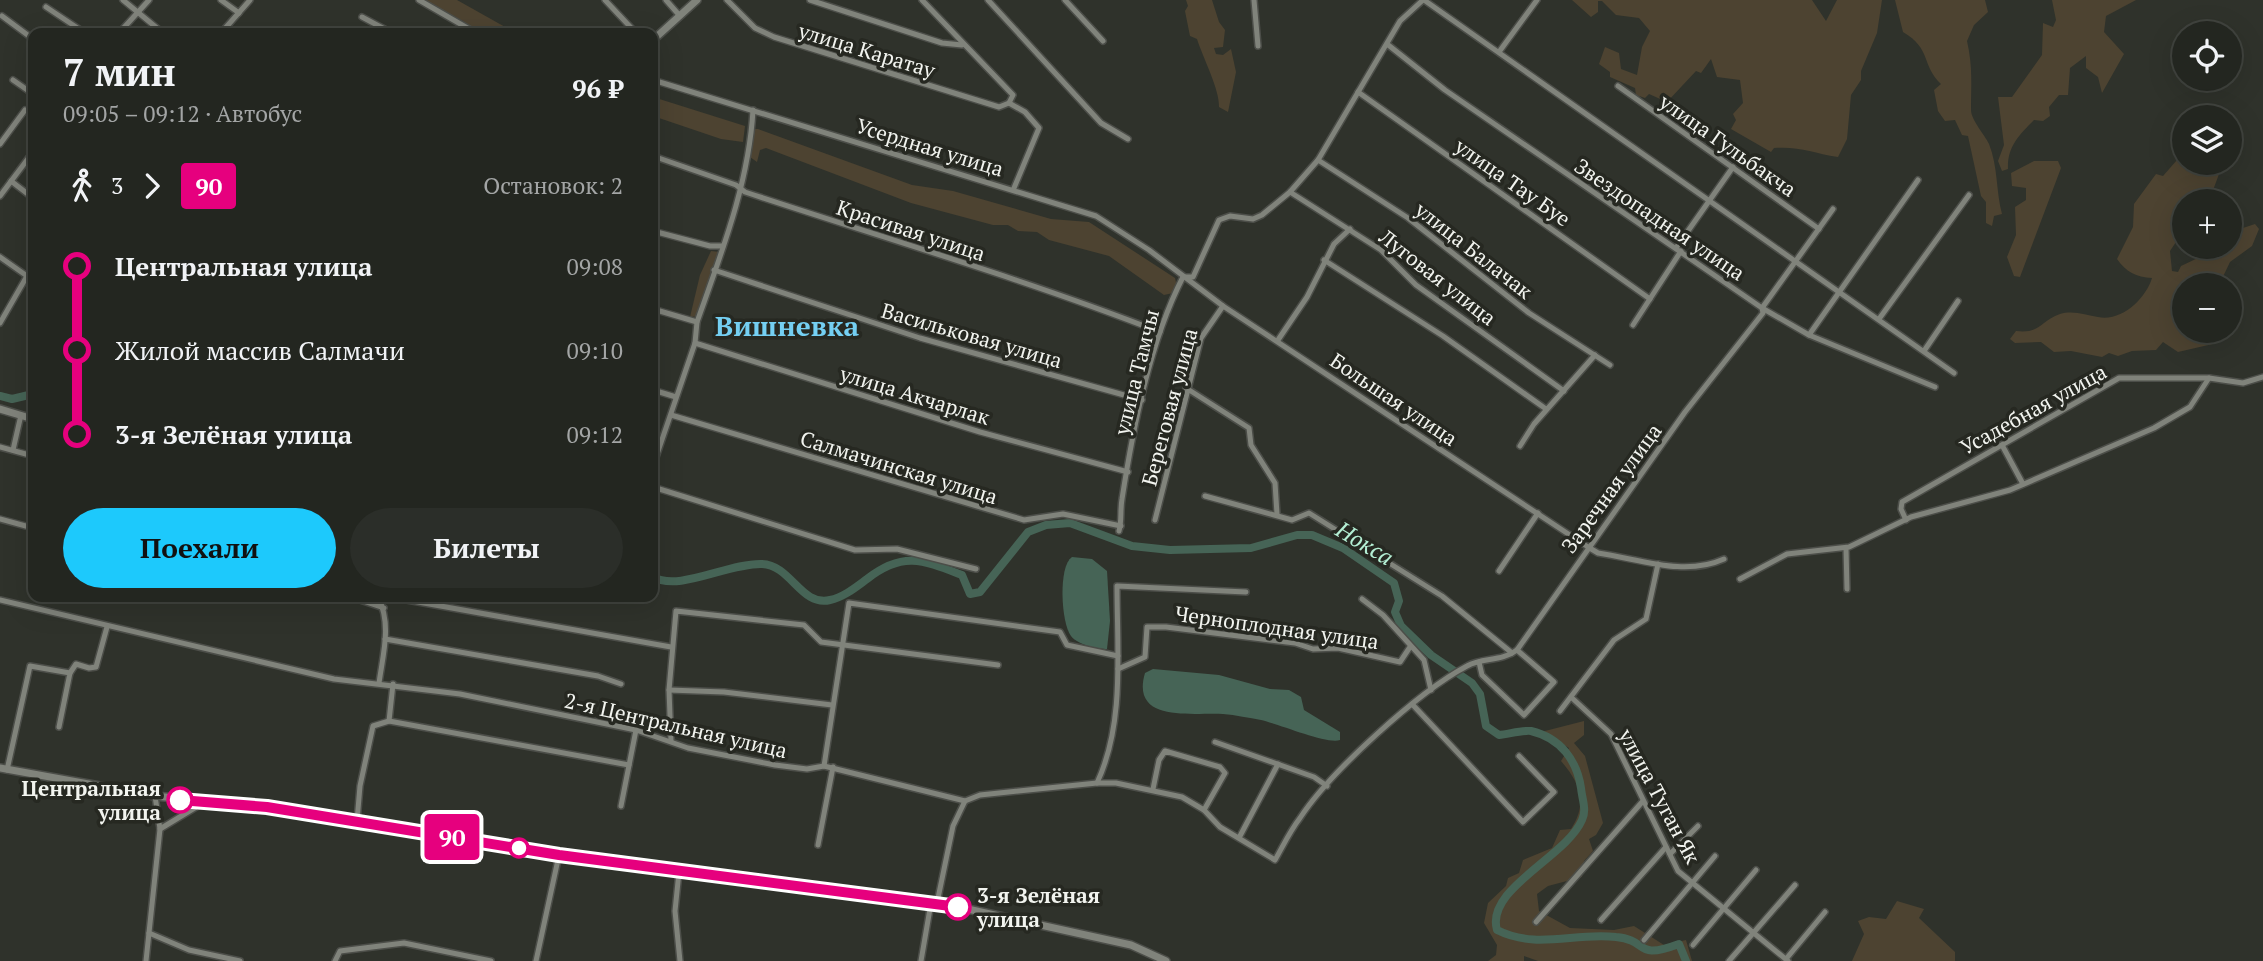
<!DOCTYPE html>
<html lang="ru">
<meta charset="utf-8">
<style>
:root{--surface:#232620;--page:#2b2e29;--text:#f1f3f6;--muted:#a3a5a5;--line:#40433e;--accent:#1dc9fc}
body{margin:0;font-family:"PT Serif",serif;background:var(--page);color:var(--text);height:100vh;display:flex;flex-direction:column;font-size:26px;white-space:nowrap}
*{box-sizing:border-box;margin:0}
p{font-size:23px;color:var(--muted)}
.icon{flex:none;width:38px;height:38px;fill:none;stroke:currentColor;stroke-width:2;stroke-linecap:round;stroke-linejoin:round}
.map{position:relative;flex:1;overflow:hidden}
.drawer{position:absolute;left:28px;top:28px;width:630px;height:574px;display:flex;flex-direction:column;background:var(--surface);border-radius:14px;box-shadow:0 7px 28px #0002,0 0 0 2px var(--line)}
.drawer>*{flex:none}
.badge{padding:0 14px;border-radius:5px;font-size:24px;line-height:46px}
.tools{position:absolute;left:2172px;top:21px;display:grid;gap:14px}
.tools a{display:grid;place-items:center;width:70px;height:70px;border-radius:50%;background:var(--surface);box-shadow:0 7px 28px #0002,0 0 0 2px var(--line);font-size:35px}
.map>.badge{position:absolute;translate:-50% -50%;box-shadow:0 0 0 4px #fff}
.legs{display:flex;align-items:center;gap:10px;height:77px;padding:0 35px;font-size:23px}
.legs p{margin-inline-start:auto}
.headline{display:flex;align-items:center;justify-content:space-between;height:119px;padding:0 35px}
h1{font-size:38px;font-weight:700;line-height:52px}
.cta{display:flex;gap:14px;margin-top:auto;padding:14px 35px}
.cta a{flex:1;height:80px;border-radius:42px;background:var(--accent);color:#111;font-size:28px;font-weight:700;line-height:80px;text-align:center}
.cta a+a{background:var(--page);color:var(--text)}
ul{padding:0 35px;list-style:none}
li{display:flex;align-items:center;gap:24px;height:84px;font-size:26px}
li i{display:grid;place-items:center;width:10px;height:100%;margin:0 9px;background:currentColor}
li i::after{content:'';width:18px;height:18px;margin:-9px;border:5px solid;border-radius:50%;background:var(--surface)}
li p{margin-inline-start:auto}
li:first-child i{background:linear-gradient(#0000 50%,currentColor 0)}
li:last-child i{background:linear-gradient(currentColor 50%,#0000 0)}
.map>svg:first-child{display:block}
</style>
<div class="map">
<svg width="2263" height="961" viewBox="0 0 2263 961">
<rect width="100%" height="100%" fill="#2f322b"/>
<g fill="#4d4331">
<polygon points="423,0 457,0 516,33 479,33 463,21"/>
<path d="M1186,0H1212L1219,22L1225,30L1223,47L1214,48L1216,54L1223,55L1231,49L1236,72L1228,112L1219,107C1220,90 1203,58 1197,39L1190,36L1185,11L1188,6Z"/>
<path d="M1572,0H1812L1826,21L1837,0H1882L1877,33L1861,71V80L1851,95L1847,139L1838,157C1813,153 1799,146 1774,148L1771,152L1731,129L1736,120L1733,114L1743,103L1740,80L1717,77L1711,59L1701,73L1696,71L1667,102L1649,94L1645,98L1636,95L1635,88L1610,77V72L1599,64L1605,47L1619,53L1621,69L1637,75L1642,47L1650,31L1639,18L1616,15L1602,1H1598V12L1591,17Z"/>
<path d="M1895,0H1985L1988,12L1974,25L1967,41C1973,67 1971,86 1971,110C1971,120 1985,135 1989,144C1998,166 1996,192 2002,214L1994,216L1992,226L1986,223V202L1981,196L1968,136L1962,135L1955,120L1945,121L1938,111L1934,90L1941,84C1921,65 1932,49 1903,32Z"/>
<path d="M2052,0H2136L2106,16L2104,32L2124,54L2102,93L2098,77L2086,68V56L2070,68L2068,95H2059L2049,107L2050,116L2043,121L2034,120C2019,135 2007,147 2008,169L2002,171L1998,161L2004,145L1998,97H2012L2042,55L2043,23L2053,27L2056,20Z"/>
<polygon points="653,97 745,126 743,142 721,139 653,116"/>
<polygon points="751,129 758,129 912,185 953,191 1051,219 1089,222 1175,278 1177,287 1173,293 1164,295 1109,256 1049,240 1037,232 1018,231 1008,225 993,225 911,203 766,148 760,150 757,162 750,157"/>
<path d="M2184,152V163H2222V166L2209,201H2184V230L2170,251L2172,271L2178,272L2181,266L2221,247H2230V237L2237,230L2255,224L2259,229L2252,246L2230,262L2219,285H2184V331H2213L2217,343L2178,352L2163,342L2156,350L2132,351L2118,356L2109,353L2102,357L2071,351L2054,352L2041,342L2015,343L2010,339L2016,331C2041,334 2040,321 2060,314C2073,310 2086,315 2098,317C2122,322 2146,298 2152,278C2136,277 2126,272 2117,259L2133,227L2134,204L2156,174L2163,176Z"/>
<polygon points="2034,161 2058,161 2061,168 2020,277 2014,276 2007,257 2016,235 2015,207 2026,200 2026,188 2012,186 2011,173"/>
<polygon points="711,251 720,252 702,316 690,317 700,275"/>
<path d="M1584,721V735L1574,743L1585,756L1603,823L1596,835L1589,839L1593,851L1584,861L1582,877L1548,886L1537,894L1539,911L1570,928L1614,930L1634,926L1664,945L1686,940L1692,961H1538L1524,956V961H1488L1496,955L1497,945L1484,923L1488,903L1506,886L1508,878L1519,873L1523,860L1552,848L1560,830L1571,829C1588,803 1580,783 1561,761L1569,748L1541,732Z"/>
<polygon points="1897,901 1924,909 1919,918 1955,952 1955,961 1852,961 1864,934 1858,921 1869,917 1886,919"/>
</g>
<g fill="#466456">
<path d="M1072,557L1092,559L1107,571L1110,621L1107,649C1097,649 1078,645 1071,636C1061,623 1058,566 1072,557Z"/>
<path d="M1153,669L1219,675L1270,689L1289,690L1301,697L1304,710L1340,732V740C1328,745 1279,724 1261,720C1249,718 1236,715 1223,714C1194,712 1130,724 1145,673Z"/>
</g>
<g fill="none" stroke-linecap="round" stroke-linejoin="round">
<g stroke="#466456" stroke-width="8">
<polyline points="0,396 12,399 33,394"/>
<path d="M653,577C679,592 728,563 762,564C791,565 801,607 830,600C844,597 856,587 867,579C903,551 923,560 962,575L970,594L980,592L1028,532L1046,525L1070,523L1132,546L1170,550L1251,548L1297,535H1312L1343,548L1394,583L1399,601L1395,612L1401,626L1431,655L1472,683L1480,694L1486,726L1499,735C1509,734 1522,730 1531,731C1561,738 1577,761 1581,788C1582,799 1587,810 1582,820C1566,857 1485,889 1497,930C1537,950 1574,932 1616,937C1650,940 1633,961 1679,944L1686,961"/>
</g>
<defs>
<g id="minor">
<polyline points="123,0 163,33"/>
<polyline points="221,0 239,13"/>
<polyline points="419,0 476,33"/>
<polyline points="605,0 636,33"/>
<polyline points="666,0 680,16"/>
<polyline points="727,0 755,28 774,37 999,107 1009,103"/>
<polyline points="810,0 942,43 962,45"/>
<polyline points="922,0 1013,95 1009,103"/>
<polyline points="988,0 1101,123 1128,139"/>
<polyline points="1065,0 1103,41"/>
<polyline points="1254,0 1258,46"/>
<polyline points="1424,0 1954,373"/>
<polyline points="46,7 85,33"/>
<polyline points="2,16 33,39"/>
<polyline points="362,17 392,33"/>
<polyline points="119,33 149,0"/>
<polyline points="221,33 250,0"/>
<polyline points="1387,44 1445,90 1762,308 1809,335 1935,387"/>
<polyline points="1499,52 1537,0"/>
<polyline points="13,80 33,94"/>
<path d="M653,80L1096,216L1149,250L1223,306L1588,547L1598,553C1640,559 1684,577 1724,559"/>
<polyline points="1618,86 1819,229"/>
<polyline points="1358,92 1650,299"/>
<polyline points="1009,103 1025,112 1039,128 1014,188"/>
<polyline points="0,144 25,110"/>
<path d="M653,156L736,185L745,192C884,238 1024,279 1160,332"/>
<polyline points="1318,160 1408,218 1529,313 1610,365"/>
<polyline points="11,181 33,198"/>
<polyline points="1290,192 1381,250 1416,285 1564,391"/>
<polyline points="0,196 33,152"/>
<polyline points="653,231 710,246 723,246"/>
<polyline points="1676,248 1733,167"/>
<polyline points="0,257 27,276"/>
<polyline points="1324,260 1443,336 1546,409"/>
<polyline points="714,270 920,338 1142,400"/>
<polyline points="653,309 697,322"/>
<polyline points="1879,319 1969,195"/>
<polyline points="0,323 27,276 33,277"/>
<polyline points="1633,325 1681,251"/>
<polyline points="1809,335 1918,180"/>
<polyline points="1278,340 1307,297 1334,244 1350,229"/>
<polyline points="695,343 980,432 1128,472"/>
<polyline points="1924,351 1958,301"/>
<polyline points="1186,388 1249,428 1251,445 1275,483 1277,514"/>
<polyline points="653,390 676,397"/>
<polyline points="671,415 1024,520 1063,514 1121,526"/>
<polyline points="2002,445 2023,484"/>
<polyline points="1520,446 1534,424 1595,355"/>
<polyline points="0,447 33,456"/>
<polyline points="13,450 21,415"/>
<path d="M653,466L695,343L697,322C721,254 749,183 753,110"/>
<polyline points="653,487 855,550 897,549 976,569"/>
<polyline points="1205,496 1292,520 1309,513 1442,596 1512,653"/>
<polyline points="0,519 33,528"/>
<polyline points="1155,520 1201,338 1223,306"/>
<polyline points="1906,520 1901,509 1902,502 2119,378 2209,378"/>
<path d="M1119,531C1122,521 1120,510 1122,499C1133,428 1150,341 1183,277H1193L1219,220L1230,216L1253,219L1262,215L1290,192L1318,160L1400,21L1423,0"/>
<polyline points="1846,548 1847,589"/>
<polyline points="1499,571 1538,513"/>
<polyline points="1740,579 1787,554 1849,547 1911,517 2010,490 2154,428 2190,407 2209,378 2243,383 2263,377"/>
<polyline points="351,597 384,608"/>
<path d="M378,597C392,624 383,654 379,683"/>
<polyline points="390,597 671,647"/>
<polyline points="1362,599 1383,615 1424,660 1431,690"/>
<path d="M0,600L334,679L460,694L636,730L688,748L775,765L807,769L824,766L965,801L980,795L1097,783H1116L1182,797L1204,810L1220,827L1275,860C1283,846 1290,831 1300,818C1330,772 1418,692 1467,666C1483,657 1501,662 1517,650L1685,412L1763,313L1762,308L1833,209"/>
<polyline points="385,639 598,676 621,684"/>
<polyline points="1479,662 1482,675 1524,715 1554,682 1517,650"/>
<polyline points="1118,669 1145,657 1147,627 1166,627 1295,643 1313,649 1338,648 1400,662 1410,647"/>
<polyline points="70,673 76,664 89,668 96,667 107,627"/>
<polyline points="669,690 724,692 832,705"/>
<polyline points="1571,697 1611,734 1678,871 1788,961"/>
<polyline points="1412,704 1523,822 1554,792 1519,756"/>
<polyline points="1560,711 1614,640 1646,619 1658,564"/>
<polyline points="389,721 393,684"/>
<polyline points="671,741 669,690 676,611 804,625 821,642 998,665"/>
<polyline points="1215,742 1314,777 1327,786"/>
<polyline points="824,766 849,603 1060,632 1067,645 1118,656"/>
<polyline points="7,770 30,666 70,673 59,727"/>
<path d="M1097,783C1125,723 1117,651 1117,586L1246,592"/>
<polyline points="1153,789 1159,760 1165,751 1220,767 1225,773 1204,810"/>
<polyline points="621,806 636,730"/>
<polyline points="357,821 360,786 373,726 389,721 629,765"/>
<polyline points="160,829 206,801"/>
<polyline points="1240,836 1278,764"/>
<polyline points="818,845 833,767"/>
<polyline points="1670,854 1698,826"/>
<polyline points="679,872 675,911 680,961"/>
<polyline points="937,903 953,826 965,801"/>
<polyline points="1601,920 1666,847"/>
<polyline points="1536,922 1643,801"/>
<polyline points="149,933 189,950 240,961"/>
<polyline points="1644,940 1715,856"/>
<polyline points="1693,945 1756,870"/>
<polyline points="1786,959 1825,912"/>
<polyline points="146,961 160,829 155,796"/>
<polyline points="335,961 340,951 404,943 491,961"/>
<polyline points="536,961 559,855"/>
<polyline points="921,961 931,903"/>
<polyline points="1729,961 1795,885"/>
</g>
<g id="tertiary">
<polyline points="653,40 697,0"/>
<polyline points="0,409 33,419"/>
<polyline points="0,768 155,796 267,807 559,855 945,904 1131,945 1166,961"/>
</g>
</defs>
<use href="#minor" stroke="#4c4e49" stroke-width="8"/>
<use href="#tertiary" stroke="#4c4e49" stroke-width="10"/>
<use href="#minor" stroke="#80837b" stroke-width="5"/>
<use href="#tertiary" stroke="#80837b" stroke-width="7"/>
</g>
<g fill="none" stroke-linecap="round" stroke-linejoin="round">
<defs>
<polyline id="line-1" points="180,800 267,807 559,855 958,907"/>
</defs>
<use href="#line-1" stroke="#fff" stroke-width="16"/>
<use href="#line-1" stroke="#e6007e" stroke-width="10"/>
</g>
<g fill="#fff" stroke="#e6007e" stroke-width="3.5">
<circle cx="180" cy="800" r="12"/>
<circle cx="519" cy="848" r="9"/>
<circle cx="958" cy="907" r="12"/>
</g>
<g text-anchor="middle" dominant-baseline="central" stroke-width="7" stroke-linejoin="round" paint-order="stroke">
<g font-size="21" fill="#f2f4ef" stroke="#262821">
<text transform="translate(867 50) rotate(17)">улица Каратау</text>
<text transform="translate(1728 145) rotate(35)">улица Гульбакча</text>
<text transform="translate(930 147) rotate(17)">Усердная улица</text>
<text transform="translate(1513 182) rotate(35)">улица Тау Буе</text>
<text transform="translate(1660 219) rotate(34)">Звездопадная улица</text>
<text transform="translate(911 230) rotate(18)">Красивая улица</text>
<text transform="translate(1474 250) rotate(38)">улица Балачак</text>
<text transform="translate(1438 277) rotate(38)">Луговая улица</text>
<text transform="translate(972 335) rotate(16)">Васильковая улица</text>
<text transform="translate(1136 372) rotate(-76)">улица Тамчы</text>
<text transform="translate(915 395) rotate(17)">улица Акчарлак</text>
<text transform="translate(1394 399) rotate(34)">Большая улица</text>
<text transform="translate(1169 407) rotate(-75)">Береговая улица</text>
<text transform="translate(2033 409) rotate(-29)">Усадебная улица</text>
<text transform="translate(899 467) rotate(17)">Салмачинская улица</text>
<text transform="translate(1611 488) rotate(-54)">Заречная улица</text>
<text transform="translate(1277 627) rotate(8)">Черноплодная улица</text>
<text transform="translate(676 725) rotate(13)">2-я Центральная улица</text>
<text transform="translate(1660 796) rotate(62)">улица Туган Як</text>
</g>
<g font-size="21" font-weight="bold" fill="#f2f4ef" stroke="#262821" text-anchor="end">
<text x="161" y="788">Центральная<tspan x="161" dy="24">улица</tspan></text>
<text x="977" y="895" text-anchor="start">3-я Зелёная<tspan x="977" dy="24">улица</tspan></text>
</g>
<g font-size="23" font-style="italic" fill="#b4efd4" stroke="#262821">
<text transform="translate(1365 543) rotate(31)">Нокса</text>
</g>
<g font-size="28" font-weight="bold" fill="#74cff2" stroke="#262821">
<text x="787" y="325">Вишневка</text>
</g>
</g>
</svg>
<div class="tools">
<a><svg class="icon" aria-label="locate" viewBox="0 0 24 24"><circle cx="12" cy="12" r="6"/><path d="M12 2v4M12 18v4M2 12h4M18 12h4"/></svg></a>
<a><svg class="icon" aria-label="layers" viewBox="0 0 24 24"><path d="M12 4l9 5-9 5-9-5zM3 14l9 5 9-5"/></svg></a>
<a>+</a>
<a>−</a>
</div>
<b class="badge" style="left:452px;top:837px;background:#e6007e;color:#fff">90</b>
<section class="drawer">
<div class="headline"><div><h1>7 мин</h1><p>09:05 – 09:12 · Автобус</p></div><b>96 ₽</b></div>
<div class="legs"><svg class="icon" aria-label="walk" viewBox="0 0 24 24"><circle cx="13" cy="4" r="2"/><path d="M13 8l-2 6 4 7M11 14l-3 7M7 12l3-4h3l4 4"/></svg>3<svg class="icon" aria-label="forward" viewBox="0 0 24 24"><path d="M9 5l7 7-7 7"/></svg><b class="badge" style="background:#e6007e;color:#fff">90</b><p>Остановок: 2</p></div>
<ul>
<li><i style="color:#e6007e"></i><b>Центральная улица</b><p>09:08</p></li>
<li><i style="color:#e6007e"></i><span>Жилой массив Салмачи</span><p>09:10</p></li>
<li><i style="color:#e6007e"></i><b>3-я Зелёная улица</b><p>09:12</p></li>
</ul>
<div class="cta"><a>Поехали</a><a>Билеты</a></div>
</section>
</div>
